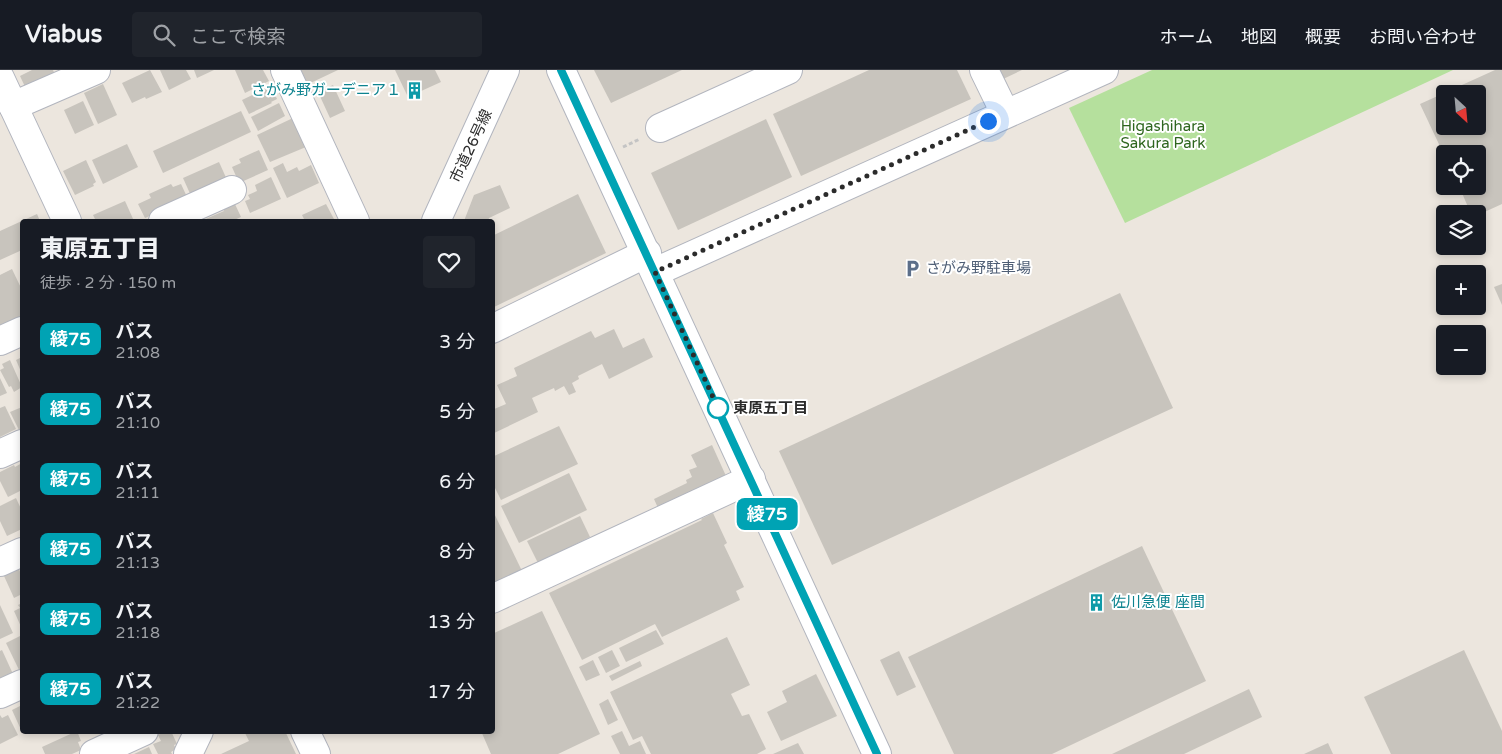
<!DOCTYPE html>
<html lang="ja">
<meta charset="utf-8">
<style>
:root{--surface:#171b24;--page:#20242c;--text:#f1f3f6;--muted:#9ea1a6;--line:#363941}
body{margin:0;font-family:"Varela Round","Noto Sans JP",sans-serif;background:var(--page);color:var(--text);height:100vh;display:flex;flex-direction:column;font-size:19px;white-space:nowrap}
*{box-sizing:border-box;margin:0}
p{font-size:16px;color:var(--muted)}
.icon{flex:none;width:28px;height:28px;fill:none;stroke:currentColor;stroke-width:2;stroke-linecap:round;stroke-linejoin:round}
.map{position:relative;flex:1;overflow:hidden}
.details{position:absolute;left:20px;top:149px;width:475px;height:515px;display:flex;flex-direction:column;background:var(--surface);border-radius:5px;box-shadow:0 2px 8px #0003}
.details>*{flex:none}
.badge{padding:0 10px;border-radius:8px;font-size:18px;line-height:32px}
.needle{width:32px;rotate:154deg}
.buttons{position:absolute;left:1436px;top:15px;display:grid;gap:10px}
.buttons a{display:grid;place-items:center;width:50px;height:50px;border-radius:5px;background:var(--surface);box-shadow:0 2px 8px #0003;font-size:25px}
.you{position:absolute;width:25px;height:25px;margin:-12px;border:4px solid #fff;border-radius:50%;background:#1a73e8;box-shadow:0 0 0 8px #1a73e833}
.map>.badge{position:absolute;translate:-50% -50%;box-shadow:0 0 0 2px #fff}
.round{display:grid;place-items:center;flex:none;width:52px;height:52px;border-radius:5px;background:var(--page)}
.summary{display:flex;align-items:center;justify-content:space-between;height:85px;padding:0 20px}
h1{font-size:24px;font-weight:800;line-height:38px}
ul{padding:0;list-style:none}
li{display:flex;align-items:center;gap:15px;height:70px;padding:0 20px}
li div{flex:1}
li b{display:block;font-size:19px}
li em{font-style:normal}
li .badge{min-width:55px;font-weight:700;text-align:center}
header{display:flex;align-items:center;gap:30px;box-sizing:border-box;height:70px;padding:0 25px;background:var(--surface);border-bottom:1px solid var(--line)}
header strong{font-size:24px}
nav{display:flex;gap:28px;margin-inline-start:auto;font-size:18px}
.search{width:350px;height:45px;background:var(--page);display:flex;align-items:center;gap:12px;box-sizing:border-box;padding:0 18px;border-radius:5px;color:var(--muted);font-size:19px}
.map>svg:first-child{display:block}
</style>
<header>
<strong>Viabus</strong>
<div class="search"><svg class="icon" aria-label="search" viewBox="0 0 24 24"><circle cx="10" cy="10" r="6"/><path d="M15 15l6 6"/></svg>ここで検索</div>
<nav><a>ホーム</a><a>地図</a><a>概要</a><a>お問い合わせ</a></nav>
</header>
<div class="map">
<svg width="1502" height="684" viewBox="0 0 1502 684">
<rect width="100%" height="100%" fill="#ece6de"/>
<polygon fill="#b5e09d" points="1152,0 1453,0 1125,153 1069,38"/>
<g fill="#c8c4bd" fill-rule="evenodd">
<polygon points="32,0 53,0 56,7 27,21 20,6"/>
<polygon points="150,0 162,22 146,29 145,27 132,33 122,13"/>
<polygon points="160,0 186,0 191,9 169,20"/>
<polygon points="194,0 214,0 197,8"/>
<polygon points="235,0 263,0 269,11 245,23"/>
<polygon points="294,0 338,0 302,17"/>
<polygon points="395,0 435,0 441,12 408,27"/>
<polygon points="594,0 682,0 611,33"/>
<polygon points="869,0 957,0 971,29 801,106 773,44"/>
<polygon points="996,0 1022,0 1001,10"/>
<path d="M1495,0H1502V134L1478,145V144H1471L1459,116H1478V84H1445V87L1420,34ZM1445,24H1478V56H1445Z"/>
<polygon points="103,14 117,45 98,54 84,23"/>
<polygon points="333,15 345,41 330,48 318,22"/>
<polygon points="271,16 277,29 271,32 272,33 249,44 242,30"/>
<polygon points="83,31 94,55 75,64 64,40"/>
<polygon points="279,33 285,46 258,61 251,47"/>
<polygon points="241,41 251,62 163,103 153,81"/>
<polygon points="293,48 306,77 270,92 257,65"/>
<polygon points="766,49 792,107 678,160 651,103"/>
<polygon points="127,74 138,97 103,114 92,90"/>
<polygon points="259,80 268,100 239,113 232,97 241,93 239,89"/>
<polygon points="86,90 96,112 93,114 94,116 75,125 63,101"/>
<polygon points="219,92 228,112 192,128 183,108"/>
<polygon points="283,93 287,102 297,97 299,101 311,95 319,113 287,128 273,98"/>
<polygon points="271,107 281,129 250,143 245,131 250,129 248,125 257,121 255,115"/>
<polygon points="171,114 173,117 181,114 188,129 145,148 138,134 151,128 149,124"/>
<polygon points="500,115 510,138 489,148 488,151 464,151 474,125"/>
<polygon points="578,124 606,183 492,238 492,166"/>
<polygon points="125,131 134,151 96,151 93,145"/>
<polygon points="234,132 241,147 232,151 201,151 224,141 223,138"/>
<polygon points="326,134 335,151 305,151 302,145"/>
<polygon points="37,144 40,151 22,151 22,180 0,190 0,161"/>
<polygon points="12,199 22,220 22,251 0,261 0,205"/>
<polygon points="1502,214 1502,235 1494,217"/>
<polygon points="1120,223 1173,338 832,495 779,381"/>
<polygon points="614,259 623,278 644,268 653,287 609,309 602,294 578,306 579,309 572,313 576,322 569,325 564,316 555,321 554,318 532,328 538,342 492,364 492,340 506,334 497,315 517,306 514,298 591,261 595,268"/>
<polygon points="22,287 22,304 16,290"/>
<polygon points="10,290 22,317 14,322 11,316 9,317 0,300 4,298 2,294"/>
<polygon points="0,308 7,323 0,326"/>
<polygon points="5,336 16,359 0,367 0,338"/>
<polygon points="22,337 22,363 21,364 10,342"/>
<polygon points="559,356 578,394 501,430 492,412 492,387"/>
<polygon points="712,375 726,406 658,438 654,429 687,413 686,410 692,407 689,400 697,397 691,385"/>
<polygon points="22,393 22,420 8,427 0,411 0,402 14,395 15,397"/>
<polygon points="569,403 587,440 519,473 501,436"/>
<polygon points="16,428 22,441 22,459 7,466 0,451 0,436"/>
<polygon points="492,439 522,501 492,515"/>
<polygon points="713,443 727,473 724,475 744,517 736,521 740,530 662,567 655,554 582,590 549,523 702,450 701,449"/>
<polygon points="580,446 590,467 538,493 527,471"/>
<polygon points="1142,476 1206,611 1052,684 954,684 908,587"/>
<polygon points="19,499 22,507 22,524 14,528 4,506"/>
<polygon points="22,533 22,559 14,541 20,538 18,535"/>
<polygon points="0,535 13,563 0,569"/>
<polygon points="542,541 600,664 558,684 491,684 481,661 492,661 492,564"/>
<polygon points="656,560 664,574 626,592 619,578"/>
<polygon points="22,565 22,603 21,604 6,573"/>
<polygon points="727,567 750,615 731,624 742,646 749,644 766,679 757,684 651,684 642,666 633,670 610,622"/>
<polygon points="2,580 13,604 0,610 0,581"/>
<polygon points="612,580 620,596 606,603 598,587"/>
<polygon points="1464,580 1502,661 1502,684 1391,684 1364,627"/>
<polygon points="899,581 916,617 897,626 880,590"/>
<polygon points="593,590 600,605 586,611 579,597"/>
<polygon points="640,591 642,596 612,611 609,606"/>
<polygon points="816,604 837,646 781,671 767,642 787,632 782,621"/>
<polygon points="1249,619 1262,647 1184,684 1112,684"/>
<polygon points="608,629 618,650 608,655 599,634"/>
<polygon points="22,635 22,662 12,640"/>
<polygon points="0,645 2,648 8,645 18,665 0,674"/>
<polygon points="77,661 81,671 78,672 81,680 72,684 45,684 42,677"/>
<polygon points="166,661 171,661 177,674 174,675 176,679 171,682 172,684 158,684 153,674 161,671 158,665"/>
<polygon points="244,661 285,661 296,684 221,684 249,671"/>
<polygon points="622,661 629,676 640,671 646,684 620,684 611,666"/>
<polygon points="798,673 804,684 773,684"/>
<polygon points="1328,673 1333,684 1304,684"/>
<polygon points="149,677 152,684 134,684"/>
</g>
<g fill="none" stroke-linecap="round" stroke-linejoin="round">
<defs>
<g id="minor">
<polyline points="285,0 355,151"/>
<polyline points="561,0 877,684"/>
<polyline points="984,0 1005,43"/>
<polyline points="0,8 67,151"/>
<polyline points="13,36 96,0"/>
<polyline points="660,58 788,0"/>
<polyline points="163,151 232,120"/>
<polyline points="436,151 505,0"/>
<polyline points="655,202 1104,0"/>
<polyline points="492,259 647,183"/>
<polyline points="0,271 22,261"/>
<polyline points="0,384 22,374"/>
<polyline points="0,492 22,482"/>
<polyline points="492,529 751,409"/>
<polyline points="0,624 22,614"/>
<polyline points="305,661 316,684"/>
<polyline points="94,684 144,661"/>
<polyline points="188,684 199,661"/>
</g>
</defs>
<use href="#minor" stroke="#b2b5be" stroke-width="30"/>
<polyline stroke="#c4c4c4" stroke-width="3" stroke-dasharray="4 2.5" stroke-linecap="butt" points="623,77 640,69"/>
<use href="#minor" stroke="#fff" stroke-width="28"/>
</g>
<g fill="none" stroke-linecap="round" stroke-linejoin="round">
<defs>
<polyline id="line" points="561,0 877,684"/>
</defs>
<use href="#line" stroke="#fff" stroke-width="11"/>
<use href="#line" stroke="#00a3b4" stroke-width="8"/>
<polyline stroke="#2b2b2b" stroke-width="5" stroke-dasharray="0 9" points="718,338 719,340 655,202 988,51"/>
</g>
<defs>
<symbol id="building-bare" viewBox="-9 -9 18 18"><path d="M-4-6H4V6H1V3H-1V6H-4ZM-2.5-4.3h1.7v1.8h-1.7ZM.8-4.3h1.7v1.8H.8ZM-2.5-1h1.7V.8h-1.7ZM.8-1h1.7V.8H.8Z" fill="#0f9aa8" stroke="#fff" stroke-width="2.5" paint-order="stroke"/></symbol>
<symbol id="parking-bare" viewBox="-9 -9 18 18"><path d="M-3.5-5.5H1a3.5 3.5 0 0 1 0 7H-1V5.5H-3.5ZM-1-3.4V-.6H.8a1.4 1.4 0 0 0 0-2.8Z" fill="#5c6f8a" stroke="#fff" stroke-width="2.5" paint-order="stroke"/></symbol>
</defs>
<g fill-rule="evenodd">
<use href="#building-bare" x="402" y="8" width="25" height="25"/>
<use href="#parking-bare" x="900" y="186" width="25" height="25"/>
<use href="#building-bare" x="1084" y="520" width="25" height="25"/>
</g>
<circle fill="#fff" stroke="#00a3b4" stroke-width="2.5" cx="718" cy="338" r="10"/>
<g text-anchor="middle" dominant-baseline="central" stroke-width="4" stroke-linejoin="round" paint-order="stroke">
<g font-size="15" fill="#0d838f" stroke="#fff" text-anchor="end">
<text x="401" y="20">さがみ野ガーデニア１</text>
<text x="1111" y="532" text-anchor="start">佐川急便 座間</text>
</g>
<g font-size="15" fill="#2e661e" stroke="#fff">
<text x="1163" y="56">Higashihara<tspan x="1163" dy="17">Sakura Park</tspan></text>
</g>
<g font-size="15" fill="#2b2b2b" stroke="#fff">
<text transform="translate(471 76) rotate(-65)">市道26号線</text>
</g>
<g font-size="15" fill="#4e5e75" stroke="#fff" text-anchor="start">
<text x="926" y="198">さがみ野駐車場</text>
</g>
<g font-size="15" font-weight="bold" fill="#2b2b2b" stroke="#fff" text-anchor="start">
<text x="733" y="338">東原五丁目</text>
</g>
</g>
</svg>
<div class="buttons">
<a><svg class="needle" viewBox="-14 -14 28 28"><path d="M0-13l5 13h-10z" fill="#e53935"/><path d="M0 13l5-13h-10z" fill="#9ea1a6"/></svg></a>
<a><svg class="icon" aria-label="locate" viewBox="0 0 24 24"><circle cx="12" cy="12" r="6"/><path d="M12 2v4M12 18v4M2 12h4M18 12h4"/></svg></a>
<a><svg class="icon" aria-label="layers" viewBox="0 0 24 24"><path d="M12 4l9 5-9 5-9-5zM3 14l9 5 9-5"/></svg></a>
<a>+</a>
<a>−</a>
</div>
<div class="you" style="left:988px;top:51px"></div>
<b class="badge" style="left:767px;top:444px;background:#00a3b4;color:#fff">綾75</b>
<section class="details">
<div class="summary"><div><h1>東原五丁目</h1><p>徒歩 · 2 分 · 150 m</p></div><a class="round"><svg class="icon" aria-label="heart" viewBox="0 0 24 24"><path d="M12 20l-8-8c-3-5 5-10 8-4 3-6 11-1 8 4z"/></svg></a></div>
<ul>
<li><span class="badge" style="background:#00a3b4;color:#fff">綾75</span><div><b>バス</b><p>21:08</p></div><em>3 分</em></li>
<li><span class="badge" style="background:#00a3b4;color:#fff">綾75</span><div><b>バス</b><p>21:10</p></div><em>5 分</em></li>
<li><span class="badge" style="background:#00a3b4;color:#fff">綾75</span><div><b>バス</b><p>21:11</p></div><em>6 分</em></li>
<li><span class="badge" style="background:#00a3b4;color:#fff">綾75</span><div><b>バス</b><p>21:13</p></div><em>8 分</em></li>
<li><span class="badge" style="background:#00a3b4;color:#fff">綾75</span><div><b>バス</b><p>21:18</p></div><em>13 分</em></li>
<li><span class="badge" style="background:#00a3b4;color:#fff">綾75</span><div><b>バス</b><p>21:22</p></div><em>17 分</em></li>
</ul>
</section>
</div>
